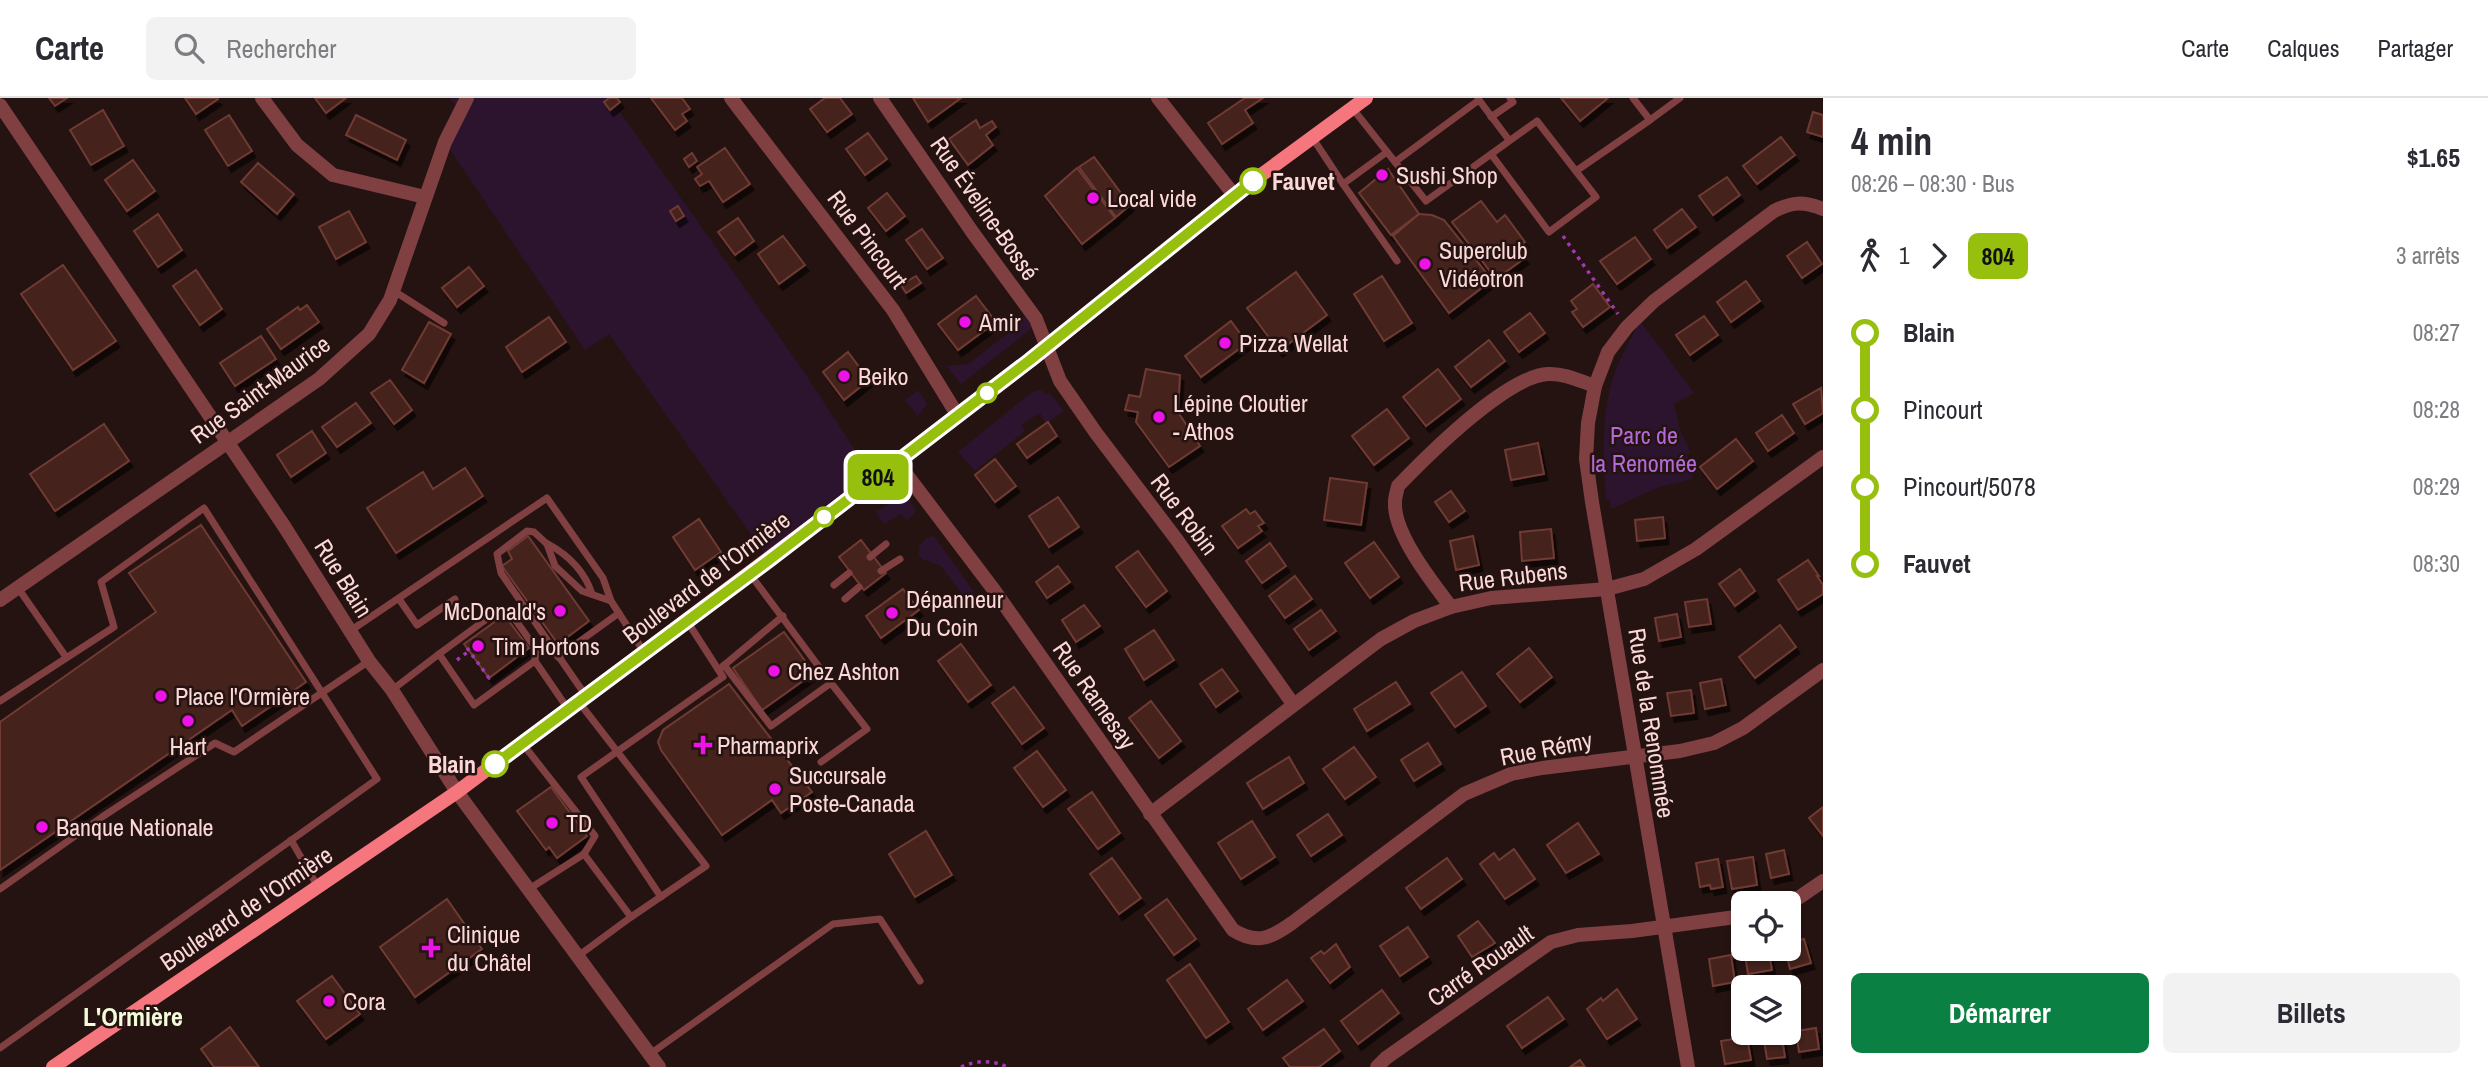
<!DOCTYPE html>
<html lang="fr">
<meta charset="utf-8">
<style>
:root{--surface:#fff;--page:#f2f2f3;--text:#2b2b33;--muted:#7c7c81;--line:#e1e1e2;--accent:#0b8043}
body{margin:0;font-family:"Archivo Narrow",sans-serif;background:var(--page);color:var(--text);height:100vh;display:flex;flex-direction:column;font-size:26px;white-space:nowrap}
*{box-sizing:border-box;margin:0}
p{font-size:23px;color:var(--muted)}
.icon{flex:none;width:38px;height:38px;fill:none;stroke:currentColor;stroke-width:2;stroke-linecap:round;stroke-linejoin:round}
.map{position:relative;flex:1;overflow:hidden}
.sheet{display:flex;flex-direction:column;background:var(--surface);width:665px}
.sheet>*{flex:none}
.badge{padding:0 14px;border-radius:10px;font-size:24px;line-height:46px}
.controls{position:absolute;left:1731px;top:793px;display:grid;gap:14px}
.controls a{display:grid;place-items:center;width:70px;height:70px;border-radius:10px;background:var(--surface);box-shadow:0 2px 5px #0004;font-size:35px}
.map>.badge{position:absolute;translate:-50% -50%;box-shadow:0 0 0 4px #fff}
.legs{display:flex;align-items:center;gap:10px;height:77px;padding:0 28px;font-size:23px}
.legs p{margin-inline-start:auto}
.headline{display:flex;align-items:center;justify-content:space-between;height:119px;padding:0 28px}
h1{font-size:38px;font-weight:800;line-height:52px}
.primary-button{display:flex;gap:14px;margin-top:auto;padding:14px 28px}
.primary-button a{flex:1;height:80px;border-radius:10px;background:var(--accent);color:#fff;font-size:28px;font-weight:800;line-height:80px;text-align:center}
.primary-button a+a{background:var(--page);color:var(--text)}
ul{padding:0 28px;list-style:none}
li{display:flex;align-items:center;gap:24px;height:77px;font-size:26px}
li i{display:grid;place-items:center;width:10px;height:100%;margin:0 9px;background:currentColor}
li i::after{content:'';width:18px;height:18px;margin:-9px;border:5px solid;border-radius:50%;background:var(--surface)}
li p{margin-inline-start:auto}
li:first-child i{background:linear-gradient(#0000 50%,currentColor 0)}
li:last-child i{background:linear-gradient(currentColor 50%,#0000 0)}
header{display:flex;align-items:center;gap:42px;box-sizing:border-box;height:98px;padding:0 35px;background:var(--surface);border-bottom:2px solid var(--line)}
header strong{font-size:33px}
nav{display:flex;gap:38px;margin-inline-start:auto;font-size:24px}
.search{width:490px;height:63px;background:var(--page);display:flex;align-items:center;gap:18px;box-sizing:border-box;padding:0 24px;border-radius:10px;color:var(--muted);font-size:26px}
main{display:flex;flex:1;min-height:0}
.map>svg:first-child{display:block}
</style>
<header>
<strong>Carte</strong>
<div class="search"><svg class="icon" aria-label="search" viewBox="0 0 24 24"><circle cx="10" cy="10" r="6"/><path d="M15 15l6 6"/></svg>Rechercher</div>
<nav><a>Carte</a><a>Calques</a><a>Partager</a></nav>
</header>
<main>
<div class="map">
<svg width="1823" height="969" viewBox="0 0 1823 969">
<defs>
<filter id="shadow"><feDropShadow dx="3.5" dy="6" stdDeviation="0" flood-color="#0009"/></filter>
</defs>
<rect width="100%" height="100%" fill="#251311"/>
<g fill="#2c142f">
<polygon points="450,0 610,0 802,271 874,381 769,462 609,236 585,252 445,44 460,14"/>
<polygon points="1024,217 1033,229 961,286 946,268 968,266 1006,237"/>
<path d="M1640,223L1694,295L1674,306L1681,334L1690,354L1687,357L1693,381L1659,389L1611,411L1610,401L1606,402C1604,360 1600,318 1614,277C1620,259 1631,241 1640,223Z"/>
<polygon points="918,292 927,306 918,318 905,302"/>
<polygon points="1041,292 1046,297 1049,294 1064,313 1046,326 1040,315 1021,327 1025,333 975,373 958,354 1031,295"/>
<polygon points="908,400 916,413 907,422 901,416 884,426 876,414 895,402 903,404"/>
<polygon points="934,438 976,497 969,505 940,467 924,462 919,457 919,448 928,439"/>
</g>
<g fill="#45231e" stroke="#6f3a32" stroke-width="2" filter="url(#shadow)">
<polygon points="49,0 67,0 55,8"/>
<polygon points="185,0 217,0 218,1 196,16"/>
<polygon points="315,0 346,0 326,15"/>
<polygon points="609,0 617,0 620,4 610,12 604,4"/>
<polygon points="651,0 682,0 690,11 682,16 687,23 675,32"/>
<polygon points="825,0 840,0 852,16 827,34 810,11"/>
<polygon points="913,0 961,0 928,24"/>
<polygon points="1245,0 1263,0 1245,12 1253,25 1222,46 1208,25"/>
<polygon points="1561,0 1608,0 1580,23"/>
<polygon points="103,12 124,48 91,67 70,32"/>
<polygon points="1813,14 1823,17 1823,39 1807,34"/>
<polygon points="229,17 252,53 228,68 205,32"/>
<polygon points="356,17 406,42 397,62 346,37"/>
<polygon points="976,22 980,30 992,23 996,29 986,37 993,47 968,67 949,41"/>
<polygon points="868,35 887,61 865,77 846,51"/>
<polygon points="1781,39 1795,57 1757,86 1743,68"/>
<polygon points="725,50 750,86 723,104 709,83 700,88 695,81 702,76 697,69"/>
<polygon points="692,55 697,63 689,69 684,61"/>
<polygon points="1094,59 1130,107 1116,119 1079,69"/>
<polygon points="133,62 155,93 127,113 105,82"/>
<polygon points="258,65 294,96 277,116 241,84"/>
<polygon points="1077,70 1115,120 1082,146 1045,98"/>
<polygon points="1388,71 1419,116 1391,137 1359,95"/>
<polygon points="1727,79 1740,97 1713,117 1699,98"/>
<polygon points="887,95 905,118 886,133 868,110"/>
<polygon points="1481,103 1497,124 1505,117 1525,144 1517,150 1525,160 1496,181 1452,124"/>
<polygon points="678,108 684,118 676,123 670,113"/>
<polygon points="1682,111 1696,129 1667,150 1654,132"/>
<polygon points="349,113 366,144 336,161 319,129"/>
<polygon points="158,116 182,152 158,169 134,133"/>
<polygon points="1419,116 1432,117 1444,122 1492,182 1449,215 1393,138"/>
<polygon points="738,120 754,143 735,157 718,134"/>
<polygon points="922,131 943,160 927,171 906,142"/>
<polygon points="783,138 805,167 779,186 758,156"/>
<polygon points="1635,139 1651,161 1617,186 1600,163"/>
<polygon points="1807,144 1822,166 1802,180 1787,158"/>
<polygon points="63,167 116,243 73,272 21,196"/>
<polygon points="469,169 484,188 457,209 442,190"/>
<polygon points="196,172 222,211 200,227 173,188"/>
<polygon points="1296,174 1327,217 1279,253 1247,210"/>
<polygon points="916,178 921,185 906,195 901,187"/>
<polygon points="1382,178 1412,225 1384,243 1354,196"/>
<polygon points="1746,183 1760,203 1731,224 1717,204"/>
<polygon points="1593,186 1610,209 1583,229 1572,214 1577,211 1571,203"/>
<polygon points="976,198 996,224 958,252 938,226"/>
<polygon points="307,207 319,224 281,251 267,231 298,209 300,212"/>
<polygon points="1530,215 1545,235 1519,254 1504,234"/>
<polygon points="1704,218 1718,237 1690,257 1676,237"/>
<polygon points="549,219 566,244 522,274 506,249"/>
<polygon points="1231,223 1247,245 1201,279 1185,258"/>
<polygon points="429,224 451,236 424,285 402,272"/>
<polygon points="261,238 276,261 235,288 220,265"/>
<polygon points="1489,242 1505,263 1471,289 1455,269"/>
<polygon points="848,254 869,282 844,302 823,274"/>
<polygon points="1146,271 1180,277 1178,314 1200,348 1169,369 1136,324 1138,314 1125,312 1129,297 1140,299"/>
<polygon points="1438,271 1461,301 1426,328 1403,299"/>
<polygon points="390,282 412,312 394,326 371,295"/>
<polygon points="1821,290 1823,315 1805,326 1793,306"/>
<polygon points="356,305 371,325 337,349 322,329"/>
<polygon points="1387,311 1409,340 1374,367 1352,338"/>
<polygon points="1782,317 1794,335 1768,353 1756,335"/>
<polygon points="1048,324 1057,338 1027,360 1017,346"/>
<polygon points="104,326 129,363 55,413 30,376"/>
<polygon points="312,333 326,355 291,379 277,357"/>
<polygon points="1736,341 1753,363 1717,391 1700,369"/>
<polygon points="1538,345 1544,376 1511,382 1505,352"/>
<polygon points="995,361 1016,388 995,404 975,377"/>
<polygon points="465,370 483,398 396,455 367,410 423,374 433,391"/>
<polygon points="1330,380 1367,385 1361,427 1324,422"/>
<polygon points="1451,393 1465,413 1449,424 1435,404"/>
<polygon points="1058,399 1079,429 1049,449 1029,418"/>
<polygon points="1246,411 1250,416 1255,413 1264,425 1258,428 1262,433 1238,450 1222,428"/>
<polygon points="1663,419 1665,440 1637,443 1635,422"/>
<polygon points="699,421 721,454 695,472 673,439"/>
<polygon points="201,427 306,584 242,628 232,612 0,772 0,624 156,514 129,475"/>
<polygon points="1551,431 1554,460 1522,463 1520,434"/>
<polygon points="528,438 589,523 558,546 502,468 512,461 508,453"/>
<polygon points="1473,438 1479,467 1456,472 1450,443"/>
<polygon points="861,442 886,475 864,492 839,459"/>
<polygon points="1374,444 1399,479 1370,500 1345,465"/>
<polygon points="1270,445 1286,468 1262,485 1246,463"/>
<polygon points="1138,453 1167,493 1146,509 1116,469"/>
<polygon points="1808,462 1819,478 1817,478 1823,487 1823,496 1798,512 1778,482"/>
<polygon points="1058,468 1070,484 1047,500 1036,484"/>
<polygon points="1740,471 1755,493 1735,508 1719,486"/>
<polygon points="1295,478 1312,501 1285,520 1269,498"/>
<polygon points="903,491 919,512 881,540 866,518"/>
<polygon points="1707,501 1711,526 1689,529 1685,504"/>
<polygon points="1084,507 1100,528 1076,544 1062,522"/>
<polygon points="1321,512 1336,533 1309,552 1294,531"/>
<polygon points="1677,516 1681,539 1659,543 1655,520"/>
<polygon points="500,520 508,522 529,550 489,580 464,546"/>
<polygon points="1780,527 1796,549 1755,580 1739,559"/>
<polygon points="1154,532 1174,562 1144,582 1125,551"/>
<polygon points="784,534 814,575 762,612 733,570"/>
<polygon points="961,546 991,587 968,604 938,563"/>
<polygon points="1529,550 1552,579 1520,604 1497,576"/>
<polygon points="1222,571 1238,593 1216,609 1200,586"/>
<polygon points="1462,574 1486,608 1455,629 1431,595"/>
<polygon points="1721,581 1726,607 1705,611 1700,585"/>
<polygon points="1396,584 1410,606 1367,633 1354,611"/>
<polygon points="729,586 812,694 781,715 772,702 722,737 661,652 658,644 663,632"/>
<polygon points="1014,589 1044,630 1022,646 992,605"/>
<polygon points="1691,592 1694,615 1671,618 1667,595"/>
<polygon points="1151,603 1181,643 1159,660 1129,620"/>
<polygon points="1428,645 1441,666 1414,683 1401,662"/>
<polygon points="1354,649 1376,679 1345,701 1323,671"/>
<polygon points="1037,653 1066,692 1043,709 1014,670"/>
<polygon points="1289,659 1304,685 1263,711 1247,685"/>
<polygon points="551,689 587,738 557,760 549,749 546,752 517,713"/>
<polygon points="1092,694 1120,735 1098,751 1068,711"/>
<polygon points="1823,709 1823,738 1809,720"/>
<polygon points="1328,716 1342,737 1311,758 1297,737"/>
<polygon points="1252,723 1275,759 1241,781 1218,745"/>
<polygon points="1578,725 1599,756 1566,775 1547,747"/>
<polygon points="926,733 952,777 915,799 889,756"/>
<polygon points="1514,751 1535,781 1505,801 1480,766 1494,755 1499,762"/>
<polygon points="1784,752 1789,776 1771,780 1766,756"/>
<polygon points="1753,759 1757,787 1732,791 1727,763"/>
<polygon points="1112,760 1141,800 1119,816 1090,776"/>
<polygon points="1447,760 1462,781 1421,811 1406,790"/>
<polygon points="1718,761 1723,789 1711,791 1710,787 1700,789 1696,765"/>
<polygon points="447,801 482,851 415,899 380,849"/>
<polygon points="1167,801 1196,841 1174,857 1145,817"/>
<polygon points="1478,823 1495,845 1472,859 1458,838"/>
<polygon points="1408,829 1428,859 1400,878 1380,848"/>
<polygon points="1804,841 1811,865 1790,871 1785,850 1788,850 1788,845"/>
<polygon points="1336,846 1350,869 1330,885 1311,860 1321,853 1324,856"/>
<polygon points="1768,850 1772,872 1748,876 1744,851"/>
<polygon points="1731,857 1735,884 1713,888 1709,861"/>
<polygon points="1190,866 1229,924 1206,940 1167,882"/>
<polygon points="332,878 360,916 326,941 297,903"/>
<polygon points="1287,882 1303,903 1263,932 1248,911"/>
<polygon points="1617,891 1637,921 1607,941 1587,911 1601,900 1603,903"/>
<polygon points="1382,892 1399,915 1358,946 1341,923"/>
<polygon points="1548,899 1564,921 1522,950 1507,928"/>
<polygon points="230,929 259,969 214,969 201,951"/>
<polygon points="1816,930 1819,951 1799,954 1796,933"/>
<polygon points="1324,931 1340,953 1319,969 1290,969 1283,960"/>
<polygon points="1781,934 1785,959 1767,961 1763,936"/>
<polygon points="1747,939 1751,962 1725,966 1721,943"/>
<polygon points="1580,962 1585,969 1570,969"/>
</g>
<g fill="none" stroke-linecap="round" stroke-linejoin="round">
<g stroke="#9f39af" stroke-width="3.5" stroke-dasharray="3.5 5" stroke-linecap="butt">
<polyline points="1563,138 1618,216"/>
<polyline points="467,550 489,580 492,577"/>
<polyline points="457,562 469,553"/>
<path d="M961,969C976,962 993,962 1007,969"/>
</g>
<g stroke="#804042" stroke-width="7">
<polyline points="1633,0 1650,22 1680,0"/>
<polyline points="1479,2 1509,42"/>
<polyline points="1353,11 1426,103 1537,23 1596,99 1549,134 1491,56"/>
<polyline points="1491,19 1513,4 1510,0"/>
<polyline points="1312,39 1343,86 1387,54"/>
<polyline points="1395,64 1479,2 1478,0"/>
<polyline points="1576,73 1650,22"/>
<polyline points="1343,86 1397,163"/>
<polyline points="394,193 444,225"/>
<path d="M548,446C568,457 585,474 592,496"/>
<polyline points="870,459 886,446"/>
<polyline points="881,473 900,461"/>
<polyline points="750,476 831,585"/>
<polyline points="834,487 849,475"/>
<polyline points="18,490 66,559"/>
<polyline points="399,501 417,527 455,501"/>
<polyline points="845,501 859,489"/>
<polyline points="350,533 547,400 603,480 611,503 644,554"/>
<polyline points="439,556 496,514 503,512 512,517 536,551 535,563"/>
<polyline points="558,559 619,515"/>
<polyline points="724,567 771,628 831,585 867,631 821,664"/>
<polyline points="722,569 783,518"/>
<polyline points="392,592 439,556 474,607 535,563 568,611"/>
<polyline points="586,598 501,475 497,456 527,433 534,434 547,446 555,468 582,493 611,503"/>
<polyline points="0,603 114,529 101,484 204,410 377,681 0,950"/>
<polyline points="578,603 706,768 631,819"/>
<polyline points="522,645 595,738 584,756"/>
<polyline points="291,742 318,789"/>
<polyline points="0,791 102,719 215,645 234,654 369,563"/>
<polyline points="529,791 584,756 631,819 578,858"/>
<polyline points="661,799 581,679 723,579 687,523"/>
<polyline points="650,956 833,826 880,821 920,883"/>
</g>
<g stroke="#804042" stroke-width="14">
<polyline points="262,0 297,47 333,77 425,99"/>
<polyline points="731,0 893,212 958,318"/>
<polyline points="880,0 973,135 1036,221 1060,283 1096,335 1177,442 1293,606"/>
<polyline points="1158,0 1234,97"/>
<polyline points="0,7 284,428 369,563 392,592 457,694 659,969"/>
<path d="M897,364L994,492L1233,832C1257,847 1271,840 1292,825L1464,696L1511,676L1542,670L1680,653L1714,645L1743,630L1823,572"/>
<polyline points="0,502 319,281 369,236 390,202 445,44 467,0"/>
<path d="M1451,509C1432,484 1393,435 1395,404C1395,399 1397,393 1398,388C1428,357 1507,278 1548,276C1564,275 1580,283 1595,288"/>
<polyline points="1150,716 1381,541 1414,523 1451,509 1491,500 1607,491 1644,481 1696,451 1823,359"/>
<polyline points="1788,807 1823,783"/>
<polyline points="1377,969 1386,960 1551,844 1578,837 1632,833 1743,818"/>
<path d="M1688,969L1592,404L1586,361L1588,325L1595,288L1608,254L1627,229L1654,203L1774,113C1792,104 1803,103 1823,111"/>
</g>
<polyline stroke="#f5767d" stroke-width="14" points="53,969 457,694 897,364 1048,249 1234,97 1366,0"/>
</g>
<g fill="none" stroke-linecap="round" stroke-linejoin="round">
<defs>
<polyline id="line-1" points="495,666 769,462 1030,262 1253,83"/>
</defs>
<use href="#line-1" stroke="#fff" stroke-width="16"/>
<use href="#line-1" stroke="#97bf0d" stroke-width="10"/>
</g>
<g fill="#ed13e8" stroke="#251311" stroke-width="2.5">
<circle cx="1382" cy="77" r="7"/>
<circle cx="1093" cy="100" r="7"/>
<circle cx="1425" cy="166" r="7"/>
<circle cx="965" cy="224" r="7"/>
<circle cx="1225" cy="245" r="7"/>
<circle cx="844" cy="278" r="7"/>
<circle cx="1159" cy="319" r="7"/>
<circle cx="560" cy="513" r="7"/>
<circle cx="892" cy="515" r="7"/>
<circle cx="478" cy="548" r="7"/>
<circle cx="774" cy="573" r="7"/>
<circle cx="161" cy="598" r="7"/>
<circle cx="188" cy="623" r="7"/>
<path d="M699.5 636.5h7v7h7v7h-7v7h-7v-7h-7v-7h7z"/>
<circle cx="775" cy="691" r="7"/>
<circle cx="552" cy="725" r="7"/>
<circle cx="42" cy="729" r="7"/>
<path d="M427.5 839.5h7v7h7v7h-7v7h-7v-7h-7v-7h7z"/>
<circle cx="329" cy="903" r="7"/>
</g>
<g fill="#fff" stroke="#97bf0d" stroke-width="3.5">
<circle cx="1253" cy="83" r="12"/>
<circle cx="987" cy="295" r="9"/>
<circle cx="824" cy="419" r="9"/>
<circle cx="495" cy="666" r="12"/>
</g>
<g text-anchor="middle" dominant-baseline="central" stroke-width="5" stroke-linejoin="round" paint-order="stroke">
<g font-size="24" fill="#fcd9d8" stroke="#251311" text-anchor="start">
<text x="1396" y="77">Sushi Shop</text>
<text x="1107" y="100">Local vide</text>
<text x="1439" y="152">Superclub<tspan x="1439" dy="28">Vidéotron</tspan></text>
<text x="979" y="224">Amir</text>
<text x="1239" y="245">Pizza Wellat</text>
<text x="858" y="278">Beiko</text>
<text x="1173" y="305">Lépine Cloutier<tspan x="1173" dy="28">- Athos</tspan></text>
<text x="906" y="501">Dépanneur<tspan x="906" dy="28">Du Coin</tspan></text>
<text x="546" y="513" text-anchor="end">McDonald's</text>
<text x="492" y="548">Tim Hortons</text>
<text x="788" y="573">Chez Ashton</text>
<text x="175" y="598">Place l'Ormière</text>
<text x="717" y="647">Pharmaprix</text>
<text x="188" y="648" text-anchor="middle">Hart</text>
<text x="789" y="677">Succursale<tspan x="789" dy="28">Poste-Canada</tspan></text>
<text x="566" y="725">TD</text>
<text x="56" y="729">Banque Nationale</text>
<text x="447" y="836">Clinique<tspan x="447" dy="28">du Châtel</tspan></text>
<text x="343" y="903">Cora</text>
</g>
<g font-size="24" font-weight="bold" fill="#fcd9d8" stroke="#251311" text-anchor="start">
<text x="1272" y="83">Fauvet</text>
<text x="476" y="666" text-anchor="end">Blain</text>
</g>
<g font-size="24" fill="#fcd9d8" stroke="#251311">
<text transform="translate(985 110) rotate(55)">Rue Éveline-Bossé</text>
<text transform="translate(868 141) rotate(53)">Rue Pincourt</text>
<text transform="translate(260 291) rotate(-36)">Rue Saint-Maurice</text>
<text transform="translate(1185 416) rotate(53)">Rue Robin</text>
<text transform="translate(1513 478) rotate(-7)">Rue Rubens</text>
<text transform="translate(706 479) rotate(-37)">Boulevard de l'Ormière</text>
<text transform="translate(344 480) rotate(58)">Rue Blain</text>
<text transform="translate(1095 597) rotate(55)">Rue Ramesay</text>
<text transform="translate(1652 625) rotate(81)">Rue de la Renommée</text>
<text transform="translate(1546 650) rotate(-11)">Rue Rémy</text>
<text transform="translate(246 810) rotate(-34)">Boulevard de l'Ormière</text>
<text transform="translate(1480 867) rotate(-35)">Carré Rouault</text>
</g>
<g font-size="24" fill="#b369d7" stroke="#251311">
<text x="1644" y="337">Parc de<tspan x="1644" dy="28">la Renomée</tspan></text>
</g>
<g font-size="26" font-weight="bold" fill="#f2fcda" stroke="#251311">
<text x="133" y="918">L'Ormière</text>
</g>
</g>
</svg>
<div class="controls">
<a><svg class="icon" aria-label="locate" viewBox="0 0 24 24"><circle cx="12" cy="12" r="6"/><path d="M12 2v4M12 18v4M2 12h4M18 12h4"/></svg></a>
<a><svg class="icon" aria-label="layers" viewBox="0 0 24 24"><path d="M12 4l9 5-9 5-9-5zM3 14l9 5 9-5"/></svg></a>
</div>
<b class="badge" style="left:878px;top:379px;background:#97bf0d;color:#111">804</b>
</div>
<section class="sheet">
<div class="headline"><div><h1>4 min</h1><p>08:26 – 08:30 · Bus</p></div><b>$1.65</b></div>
<div class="legs"><svg class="icon" aria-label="walk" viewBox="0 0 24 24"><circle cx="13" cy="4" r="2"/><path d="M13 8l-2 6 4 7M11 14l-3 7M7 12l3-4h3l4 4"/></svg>1<svg class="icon" aria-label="forward" viewBox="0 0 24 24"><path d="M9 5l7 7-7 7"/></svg><b class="badge" style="background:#97bf0d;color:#111">804</b><p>3 arrêts</p></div>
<ul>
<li><i style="color:#97bf0d"></i><b>Blain</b><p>08:27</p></li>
<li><i style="color:#97bf0d"></i><span>Pincourt</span><p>08:28</p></li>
<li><i style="color:#97bf0d"></i><span>Pincourt/5078</span><p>08:29</p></li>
<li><i style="color:#97bf0d"></i><b>Fauvet</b><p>08:30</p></li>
</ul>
<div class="primary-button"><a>Démarrer</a><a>Billets</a></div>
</section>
</main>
